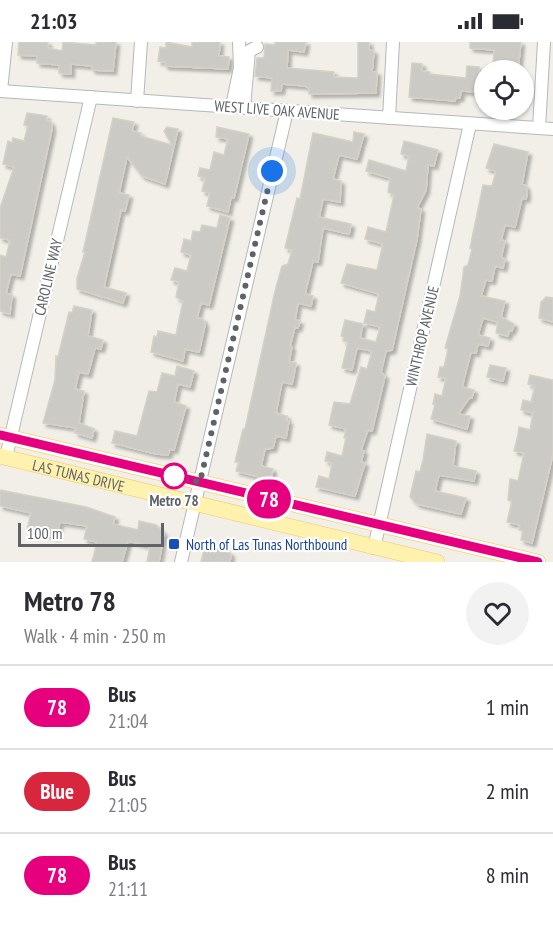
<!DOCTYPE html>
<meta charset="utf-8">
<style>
:root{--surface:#fff;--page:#f2f2f3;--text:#2b2b33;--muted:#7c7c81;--line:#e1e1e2}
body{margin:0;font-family:"PT Sans Narrow",sans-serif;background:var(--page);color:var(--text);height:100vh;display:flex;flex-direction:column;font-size:22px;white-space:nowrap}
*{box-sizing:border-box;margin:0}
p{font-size:20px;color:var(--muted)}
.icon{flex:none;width:33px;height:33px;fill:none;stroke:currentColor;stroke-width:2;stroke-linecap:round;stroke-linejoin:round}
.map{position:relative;height:520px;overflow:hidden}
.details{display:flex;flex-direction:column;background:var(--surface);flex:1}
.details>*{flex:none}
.badge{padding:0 12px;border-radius:20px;font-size:21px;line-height:39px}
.controls{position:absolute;left:474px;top:18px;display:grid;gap:12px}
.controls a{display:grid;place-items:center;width:60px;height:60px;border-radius:50%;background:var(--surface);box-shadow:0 2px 4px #0004;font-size:30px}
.scale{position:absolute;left:18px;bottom:15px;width:146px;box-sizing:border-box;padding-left:6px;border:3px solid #5f6368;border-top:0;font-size:16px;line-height:21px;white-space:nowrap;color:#5f6368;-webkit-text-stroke:4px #fff;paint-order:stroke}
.you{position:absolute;width:30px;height:30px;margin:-15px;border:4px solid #fff;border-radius:50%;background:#1a73e8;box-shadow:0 0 0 9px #1a73e833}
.map>.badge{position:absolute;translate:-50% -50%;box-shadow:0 0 0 3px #fff}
.round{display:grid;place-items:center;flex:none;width:63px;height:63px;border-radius:32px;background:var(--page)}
.headline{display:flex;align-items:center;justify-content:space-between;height:102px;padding:0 24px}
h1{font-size:28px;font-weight:800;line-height:45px}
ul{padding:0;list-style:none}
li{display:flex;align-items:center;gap:18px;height:84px;padding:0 24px;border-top:2px solid var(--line)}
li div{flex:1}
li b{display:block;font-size:22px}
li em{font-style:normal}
li .badge{min-width:66px;font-weight:700;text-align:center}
.status{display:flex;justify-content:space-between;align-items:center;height:42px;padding:0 30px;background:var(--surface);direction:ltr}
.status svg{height:16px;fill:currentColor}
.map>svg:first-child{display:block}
</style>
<div class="status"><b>21:03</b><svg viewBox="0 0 49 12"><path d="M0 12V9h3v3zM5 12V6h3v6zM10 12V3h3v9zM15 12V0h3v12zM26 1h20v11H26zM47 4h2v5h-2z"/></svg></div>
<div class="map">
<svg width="553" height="520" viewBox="0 0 553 520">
<defs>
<filter id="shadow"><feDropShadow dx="3.5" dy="3.5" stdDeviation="1.5" flood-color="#0004"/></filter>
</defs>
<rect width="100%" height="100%" fill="#f1efe8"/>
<g fill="#cccac5" stroke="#d6d1c6" stroke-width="1.5" filter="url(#shadow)">
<polygon points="19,0 48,0 48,6 62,9 63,0 96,3 96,0 116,0 113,29 92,28 92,24 71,22 71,32 59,31 59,23 37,21 37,14 18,13"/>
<polygon points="166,0 192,5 192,0 220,0 219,14 229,15 228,27 165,24 165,20 158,19 160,5 166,6"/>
<polygon points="275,0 306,0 304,10 288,8 287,26 334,30 333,35 358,36 358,0 369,0 369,8 374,9 372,30 377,30 376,51 309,52 309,46 305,44 282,42 281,49 271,49 272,36 255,34 257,16 264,16 265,2 275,3"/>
<polygon points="470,0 521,0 518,28 493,25 494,8 470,6"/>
<polygon points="412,21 422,22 422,29 430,30 429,32 466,36 467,24 479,25 479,50 461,49 460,56 456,56 455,59 409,55"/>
<polygon points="27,71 47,74 46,78 51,80 52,87 20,234 11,232 6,251 12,253 10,272 0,269 0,213 6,215 10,198 0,196 0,166 14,125 3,122 8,99 12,101 13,96 24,99 28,84 24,83"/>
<polygon points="113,76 134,80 132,89 141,91 140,94 172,103 164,89 167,85 178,87 165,142 142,134 127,115 119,151 129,153 125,169 121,168 104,245 126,251 123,261 77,247 77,236 85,210 83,210"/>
<polygon points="217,85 249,92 234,156 231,155 228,170 207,164 210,151 202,149 205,136 198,134 200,126 210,128 214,110 224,113 228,97 216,95"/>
<polygon points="354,90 364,92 357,117 339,113 333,137 341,139 340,160 323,157 319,175 351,182 349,192 323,186 318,220 313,219 305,252 313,254 311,264 298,261 295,278 300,279 298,286 295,285 290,304 292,305 289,320 296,321 294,333 292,342 282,340 276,371 287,374 286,378 289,379 286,396 276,394 273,406 265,407 261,424 273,427 271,438 236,429 239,420 235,420 243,387 245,387 275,249 282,224 288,222 292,208 285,206 297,156 300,157 313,91 353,100"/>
<polygon points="404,99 438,108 434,124 428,123 426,148 417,166 421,167 417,197 392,308 386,309 381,330 385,334 372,389 368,388 361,408 364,409 361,420 365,421 355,454 316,445 319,434 329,437 332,421 325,419 327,410 342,414 346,396 344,396 346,387 329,383 334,360 350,362 361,325 367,327 372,309 357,306 352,328 342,326 348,300 343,299 344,295 341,294 345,278 363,282 360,296 376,300 380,285 364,281 367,268 375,270 379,252 341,241 347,222 377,228 383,202 365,197 368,185 386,190 394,153 388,150 390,136 366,129 369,118 406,129 409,114 401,112"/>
<polygon points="494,102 528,110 522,142 526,144 527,153 526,157 522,156 515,185 505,183 501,198 505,199 501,216 505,217 503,226 495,224 492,239 486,238 481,254 505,259 501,275 514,282 512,289 509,289 508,294 496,291 498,280 483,276 478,293 490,296 488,304 478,302 476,311 471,310 462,345 474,348 472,356 470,355 458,372 470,374 467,387 431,377 435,363 433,362 435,352 442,354 446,336 438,335 440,325 444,325 448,307 445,306 460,254 464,225 468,223 472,207 470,206 483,143 492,144 496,129 486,126"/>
<polygon points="220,173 230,176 209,263 201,261 197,276 203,277 205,283 199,310 185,307 183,319 151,310 154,294 157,295 158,289 176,293 183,259 176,255 179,240 171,238 175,226 187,229 191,213 181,210 184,197 191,199 193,189 200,190 202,183 217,186"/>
<polygon points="546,255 553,256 553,280 539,276 541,260"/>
<polygon points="74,264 92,268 88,294 103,298 101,307 95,306 88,332 79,330 75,347 84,349 79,381 94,387 92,396 75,391 76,386 43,381 55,338 56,314 58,315 69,270 72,271"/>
<polygon points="490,323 506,326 503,339 487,335"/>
<polygon points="177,324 194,329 190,345 178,342 174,360 186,364 174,408 170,407 168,413 156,412 112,401 115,389 137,394 149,349 157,350 162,331 175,334"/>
<polygon points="530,333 553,338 553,412 532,501 521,498 523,489 519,488 520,483 507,480 512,459 508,458 510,437 518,439 524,411 514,409 518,393 519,385 530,388 533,371 521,368 523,358 531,360 535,344 528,342"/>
<polygon points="427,392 456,399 453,424 476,429 474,439 439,433 435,449 466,456 461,472 417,462 410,455 416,429 420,430 423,418"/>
<polygon points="0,448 86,465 115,475 113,482 138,488 139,479 156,483 164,491 159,520 147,520 150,504 128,499 122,520 92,520 97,500 84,497 87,484 60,480 56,495 27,488 31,471 0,464"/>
<polygon points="205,504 227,509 231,512 230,520 201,520"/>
</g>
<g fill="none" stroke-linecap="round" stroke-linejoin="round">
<defs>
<g id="minor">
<polyline points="0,49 553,87"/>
<polyline points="1,49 6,0"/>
<polyline points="137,59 141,0"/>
<polyline points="232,64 240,26 239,0"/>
<polyline points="244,65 249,9 257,5"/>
<polyline points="389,76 393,0"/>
<polyline points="539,86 544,0"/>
<polyline points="6,415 91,55"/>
<polyline points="374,506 470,82"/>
<polyline points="181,520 287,69"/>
</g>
<g id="major">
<polyline points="0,393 538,520"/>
<path id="s1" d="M0,414L437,520"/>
</g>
</defs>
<use href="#minor" stroke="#b5b8bc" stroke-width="14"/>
<use href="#major" stroke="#f2c960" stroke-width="16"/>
<use href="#minor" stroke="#fff" stroke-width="12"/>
<use href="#major" stroke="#fff2af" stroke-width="15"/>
</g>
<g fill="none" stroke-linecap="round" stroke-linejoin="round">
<defs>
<polyline id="line" points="0,393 538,520"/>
</defs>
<use href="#line" stroke="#fff" stroke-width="14"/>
<use href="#line" stroke="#e6007e" stroke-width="9"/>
<polyline stroke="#5f6368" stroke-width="6" stroke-dasharray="0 10.8" points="174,434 164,432 200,440 272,129"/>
</g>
<circle fill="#fff" stroke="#e6007e" stroke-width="3" cx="174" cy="434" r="12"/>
<rect fill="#1a4fb4" stroke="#fff" stroke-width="2" x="168" y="496" width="12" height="12" rx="3"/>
<g text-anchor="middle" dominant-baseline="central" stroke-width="4.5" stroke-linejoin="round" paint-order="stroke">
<g font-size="15" fill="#5f6368" stroke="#fff">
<text transform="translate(277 68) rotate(4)">WEST LIVE OAK AVENUE</text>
<text transform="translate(48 235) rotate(-77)">CAROLINE WAY</text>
<text transform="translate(422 294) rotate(-77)">WINTHROP AVENUE</text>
<text stroke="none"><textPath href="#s1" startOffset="81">LAS TUNAS DRIVE</textPath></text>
</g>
<g font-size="15" font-weight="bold" fill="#5f6368" stroke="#fff">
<text x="174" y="458">Metro 78</text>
</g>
<g font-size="15" fill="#164399" stroke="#fff" text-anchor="start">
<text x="186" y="502">North of Las Tunas Northbound</text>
</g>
</g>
</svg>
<div class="controls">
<a><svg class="icon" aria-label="locate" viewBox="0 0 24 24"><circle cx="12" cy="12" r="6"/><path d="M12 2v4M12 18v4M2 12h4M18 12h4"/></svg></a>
</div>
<div class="scale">100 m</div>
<div class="you" style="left:272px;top:129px"></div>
<b class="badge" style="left:269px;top:457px;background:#e6007e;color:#fff">78</b>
</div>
<section class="details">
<div class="headline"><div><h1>Metro 78</h1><p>Walk · 4 min · 250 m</p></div><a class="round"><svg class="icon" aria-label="heart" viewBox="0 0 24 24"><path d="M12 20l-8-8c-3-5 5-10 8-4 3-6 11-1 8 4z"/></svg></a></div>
<ul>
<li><span class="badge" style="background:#e6007e;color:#fff">78</span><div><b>Bus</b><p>21:04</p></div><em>1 min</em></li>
<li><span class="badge" style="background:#d7263d;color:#fff">Blue</span><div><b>Bus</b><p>21:05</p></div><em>2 min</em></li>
<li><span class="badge" style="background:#e6007e;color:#fff">78</span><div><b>Bus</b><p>21:11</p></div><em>8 min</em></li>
</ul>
</section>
